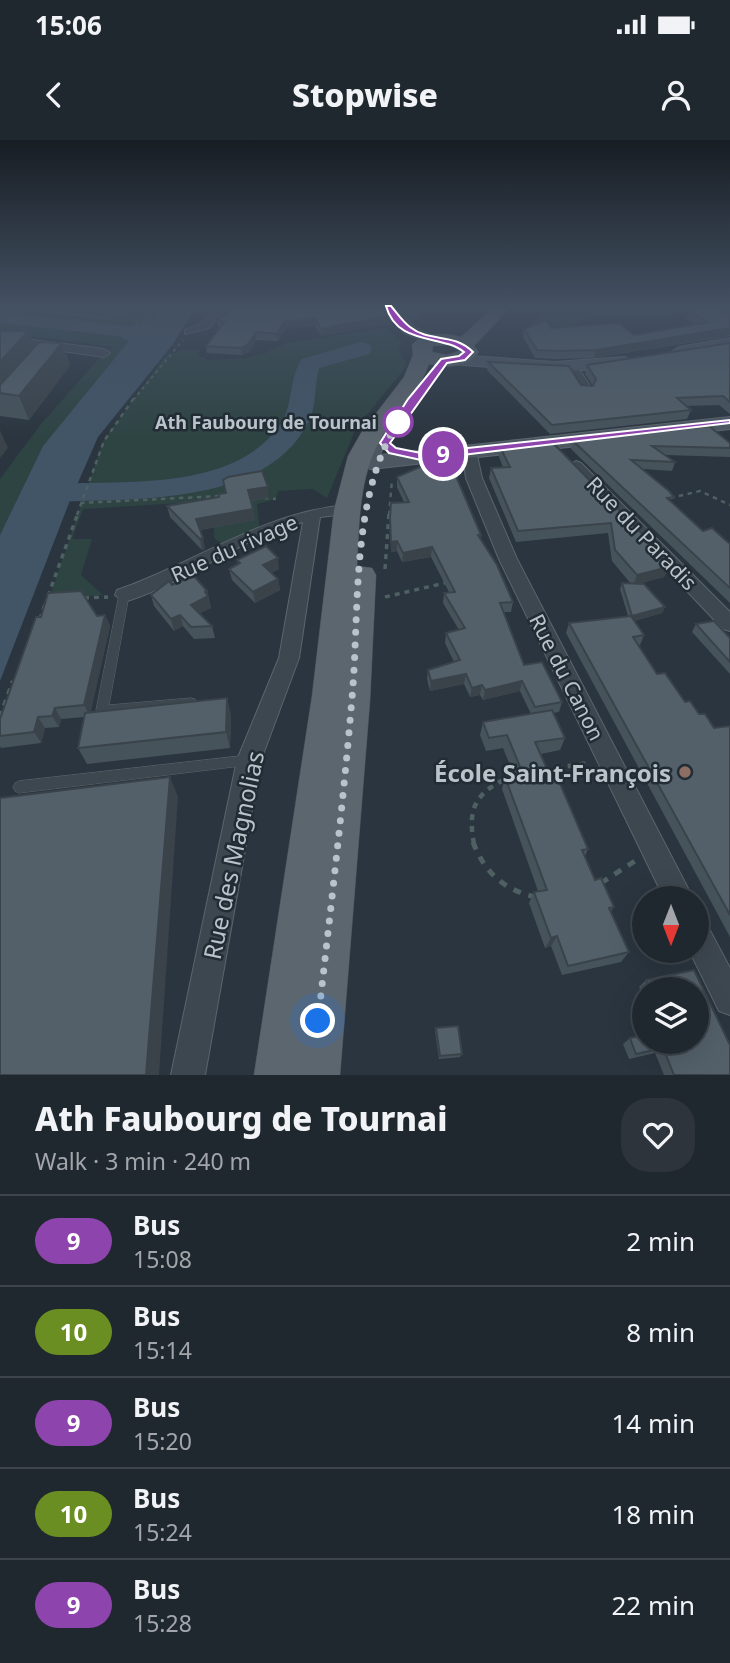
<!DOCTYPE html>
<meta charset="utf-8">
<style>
:root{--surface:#20282f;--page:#2d343b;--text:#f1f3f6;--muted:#a2a6aa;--line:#3d444b}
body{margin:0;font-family:"Noto Sans",sans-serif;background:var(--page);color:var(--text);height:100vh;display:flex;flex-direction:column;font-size:26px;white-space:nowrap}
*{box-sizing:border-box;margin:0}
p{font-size:23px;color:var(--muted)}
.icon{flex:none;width:38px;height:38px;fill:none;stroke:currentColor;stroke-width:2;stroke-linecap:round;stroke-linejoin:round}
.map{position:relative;height:935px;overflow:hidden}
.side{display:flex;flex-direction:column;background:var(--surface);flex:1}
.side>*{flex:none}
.badge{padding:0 14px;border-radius:23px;font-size:24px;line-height:46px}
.needle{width:46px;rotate:180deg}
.fabs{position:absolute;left:632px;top:746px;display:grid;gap:14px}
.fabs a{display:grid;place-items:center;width:77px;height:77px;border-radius:50%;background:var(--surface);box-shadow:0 7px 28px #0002,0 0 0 2px var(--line);font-size:35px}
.you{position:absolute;width:35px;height:35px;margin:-18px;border:5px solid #fff;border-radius:50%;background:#1a73e8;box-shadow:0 0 0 10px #1a73e833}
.map>.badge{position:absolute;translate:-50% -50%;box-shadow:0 0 0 4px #fff}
.round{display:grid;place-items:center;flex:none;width:74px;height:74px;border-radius:28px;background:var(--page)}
.head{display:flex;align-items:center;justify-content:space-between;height:119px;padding:0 35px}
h1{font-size:33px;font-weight:800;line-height:52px}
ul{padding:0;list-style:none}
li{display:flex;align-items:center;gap:21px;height:91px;padding:0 35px;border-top:2px solid var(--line)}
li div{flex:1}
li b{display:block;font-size:26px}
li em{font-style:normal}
li .badge{min-width:77px;font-weight:700;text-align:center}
.status{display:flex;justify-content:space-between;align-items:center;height:49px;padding:0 35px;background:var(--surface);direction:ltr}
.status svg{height:19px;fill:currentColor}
header{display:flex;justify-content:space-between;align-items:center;height:91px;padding:0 35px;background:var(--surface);font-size:32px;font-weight:800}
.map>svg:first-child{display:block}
</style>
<div class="status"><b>15:06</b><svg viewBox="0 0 49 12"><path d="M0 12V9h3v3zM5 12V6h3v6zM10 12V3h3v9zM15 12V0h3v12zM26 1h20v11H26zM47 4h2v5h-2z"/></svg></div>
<header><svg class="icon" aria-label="back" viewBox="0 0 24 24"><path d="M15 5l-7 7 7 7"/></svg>Stopwise<svg class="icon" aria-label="person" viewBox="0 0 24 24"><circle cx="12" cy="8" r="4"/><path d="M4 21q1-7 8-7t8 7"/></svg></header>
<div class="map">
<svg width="730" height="935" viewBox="0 0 730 935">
<rect width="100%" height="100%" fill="#2a353f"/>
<g fill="#2e4443">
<polygon points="0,167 166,167 149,182 129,186 0,173"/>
<path d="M549,167H670L682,174C650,180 617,172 585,179C578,181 574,188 566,189C556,191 543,188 535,182Z"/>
<polygon points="0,183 118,196 130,201 43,306 0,395 0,339 41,284 104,213 114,207 0,192"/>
<polygon points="385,188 402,203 398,209 406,222 405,228 356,288 327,358 313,349 278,351 276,359 257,364 260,394 228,408 214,398 215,361 83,369 72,399 92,399 81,435 103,455 49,459 103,301 166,215 183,210 199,210 199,216 209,220 246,218 266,213 286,203"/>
</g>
<polygon fill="#415567" points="166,167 196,167 173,204 98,297 69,363 0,541 0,395 43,306 129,201 118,196 0,183 0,173 129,186 149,182"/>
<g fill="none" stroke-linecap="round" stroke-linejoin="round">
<path fill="#415567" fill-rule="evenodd" d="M361,202L369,204L372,209L369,214L319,228C314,245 317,264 309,281C266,367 134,358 52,362L41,359L37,353L41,347L52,344C124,340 233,352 280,285C294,265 288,239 302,219Z"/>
<defs>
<g id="service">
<polygon points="124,452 129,455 109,565 191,558 195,559 197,562 195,565 102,575 98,573 96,570 119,455"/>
<polygon points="249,615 253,616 255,620 253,624 249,625 19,653 15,651 13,647 15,643 19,641"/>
</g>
<g id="minor">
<polygon points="216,167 227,167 209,188 185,194 185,190 201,184"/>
<polygon points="0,196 104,209 110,213 104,217 0,202"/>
<polygon points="567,223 575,223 592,249 591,252 581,252 565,226"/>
<polygon points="469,307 476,311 482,338 517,419 693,758 664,758 499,419 466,338 462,311"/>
<polygon points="576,321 581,323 730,472 730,491 723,489 571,329 568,326"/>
<path d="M347,365L353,367V373L320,377L299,518L261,620L205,935H171L237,620L279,518L303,382C239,398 187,443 124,462L115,455L117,450C196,423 263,372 347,365Z"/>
<polygon points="696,779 706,783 730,828 730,875 719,871 689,810 696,810"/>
</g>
<g id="tertiary">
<polygon points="43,167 105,170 145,167 105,178 49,171"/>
<polygon points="383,167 396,167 414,187 441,200 434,204 404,193"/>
</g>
<g id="secondary">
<polygon points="730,198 730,208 679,217 671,212 679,207"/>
<polygon points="457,215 555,222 625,217 634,222 625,227 555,232 451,224 448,220"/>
<polygon points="730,277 730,289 371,329 363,327 358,314 370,288 380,282 390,288 380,315"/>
</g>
<path id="primary" d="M493,167H511L474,206L479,212C467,228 448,228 429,224C419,253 395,273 380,300C359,337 359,385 357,426L372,428L376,435L370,560L340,935H254L312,556L334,370L348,316L361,293L404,237L413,215L412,205C423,191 446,193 461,197ZM450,205L459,211L447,215L432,212L433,206Z"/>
</defs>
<use href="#service" stroke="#5b656d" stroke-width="1"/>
<use href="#minor" stroke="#5b656d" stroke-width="2"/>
<use href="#tertiary" stroke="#5b656d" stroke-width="2"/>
<use href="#secondary" stroke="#5b656d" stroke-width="2"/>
<use href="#primary" stroke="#475059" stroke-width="1"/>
<g stroke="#4e6061" stroke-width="2" stroke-dasharray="3.5 3.5" stroke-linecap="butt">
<polyline points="135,182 146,183"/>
<polyline points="145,182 162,167"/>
<polyline points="133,260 183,200"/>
</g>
<g stroke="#4e6061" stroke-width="2.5" stroke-dasharray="4.5 4.5" stroke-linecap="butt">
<polyline points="264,358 276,359"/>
<polyline points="670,358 700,351 730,365"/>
<polyline points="80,363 221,356"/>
<polyline points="77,375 104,301 134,258"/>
<polyline points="389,375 392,340"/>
</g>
<g stroke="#4e6061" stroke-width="3.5" stroke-dasharray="5 5" stroke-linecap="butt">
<polyline points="385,429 389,373"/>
<polyline points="48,456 78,373"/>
<polyline points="385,457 449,442"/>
<polyline points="84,458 108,457"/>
<polyline points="40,479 45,464"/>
</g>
<g stroke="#4e6061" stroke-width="4.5" stroke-dasharray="6 6" stroke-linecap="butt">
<polyline points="0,577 13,541"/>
<polyline points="544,630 588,623"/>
<path d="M474,704C467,667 476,653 509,637"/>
</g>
<g stroke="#4e6061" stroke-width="5" stroke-dasharray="8 8" stroke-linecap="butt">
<path d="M473,702C485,733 503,749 535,757"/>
<polyline points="601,743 635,721"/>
</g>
<use href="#service" fill="#3d4750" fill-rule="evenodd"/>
<use href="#minor" fill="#3d4750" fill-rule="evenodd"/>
<use href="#tertiary" fill="#3d4750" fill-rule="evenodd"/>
<use href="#secondary" fill="#4c5762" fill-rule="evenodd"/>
<use href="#primary" fill="#5c666f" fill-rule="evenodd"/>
</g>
<g fill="#47535b">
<polygon points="228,167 386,167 392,175 392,183 321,196 315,186 285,189 278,201 256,200 249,212 242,215 207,213 206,206 220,187 218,187 217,180 234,169 229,169"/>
<polygon points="400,167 423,167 418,168 421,179 411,180"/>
<polygon points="689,171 730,173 730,196 594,218 555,219 535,218 523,197 524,189 551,188 634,195 696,184 686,179"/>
<polygon points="0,191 28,191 34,207 62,203 70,225 29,280 0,276"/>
<polygon points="730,203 730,274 719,265 686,266 691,270 687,279 550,294 487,230 488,222 581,245 593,246 585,234 587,225"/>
<polygon points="573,301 730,303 730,317 665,315 675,322 672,331 643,329 672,362 703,391 730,404 730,463 571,309"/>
<polygon points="500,307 653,405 652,408 669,427 664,437 637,444 665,467 662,473 634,481 644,495 640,505 638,505 657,534 685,562 714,588 730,586 730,797 566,493 569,483 628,476 620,449 622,443 631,444 612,421 608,393 516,402 489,338 491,328 503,327 499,317"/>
<polygon points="397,337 481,395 480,400 513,462 511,472 504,472 524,525 562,562 559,572 553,573 565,598 560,610 541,614 552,640 588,709 585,716 595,740 614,767 611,771 629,812 621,822 562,835 551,806 545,808 529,763 534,752 538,751 502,649 505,637 514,635 503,608 486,611 480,595 483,582 531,574 520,551 483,560 480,555 470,557 464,544 430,551 427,539 428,530 454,522 445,503 446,493 459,490 443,463 444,453 449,452 431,417 402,422 397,411 391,412 390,378 404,362 397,347"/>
<polygon points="223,340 269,358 251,361 255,380 200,390 205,409 202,410 170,377 167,366 219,357 226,353"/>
<polygon points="237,420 279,429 271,433 278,439 280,450 255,463 232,440 229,429 238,425"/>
<polygon points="172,445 207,451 211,468 200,473 212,486 215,498 194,499 183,486 174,491 154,466 151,455"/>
<polygon points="105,475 110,486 90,573 231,574 230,608 87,624 78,608 84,577 61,579 59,587 45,588 41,603 1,608 0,606 0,579 97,476"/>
<polygon points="696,484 730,498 730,534 692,492"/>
<polygon points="694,830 730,905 730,935 664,935 655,913 629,919 623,904 630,898 644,895 644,901 696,901 696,849 644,849 644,858 639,847 646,840"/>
<polygon points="436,888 462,914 460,917 439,919 435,891"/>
</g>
<g fill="#3a434a">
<polygon points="421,172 421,179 411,180 412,173"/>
<polygon points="392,175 392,183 321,196 321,189"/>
<polygon points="315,178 315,186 285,189 278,201 277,194 284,182"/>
<polygon points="730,188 730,195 594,218 596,210"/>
<polygon points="28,191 37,214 0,253 0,222"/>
<polygon points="256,192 256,200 249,212 242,215 241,208"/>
<polygon points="62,203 70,225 29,280 19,256"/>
<polygon points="0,290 8,308 0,318"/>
<polygon points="268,347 269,358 250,361 248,350"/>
<polygon points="253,369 255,380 198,390 196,379"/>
<polygon points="203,398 205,409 202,410 200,399"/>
<polygon points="397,401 397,411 391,412 391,402"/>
<polygon points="432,407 431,417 402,422 403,413"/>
<polygon points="278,418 279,429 265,436 263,425"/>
<polygon points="669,427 664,437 633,445 637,435"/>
<polygon points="278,439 280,450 255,463 253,452"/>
<polygon points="207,451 211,468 194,476 191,465"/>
<polygon points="665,467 662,473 630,482 632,476"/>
<polygon points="105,475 110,486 90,576 84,565"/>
<polygon points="180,475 183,486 174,491 171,479"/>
<polygon points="466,534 464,544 430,551 431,541"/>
<polygon points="522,541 520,551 483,560 485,550"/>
<polygon points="482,545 480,555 470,557 472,548"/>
<polygon points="227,558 231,574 230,608 226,592"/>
<polygon points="55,568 61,579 59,587 52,576"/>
<polygon points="38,577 45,588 41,603 34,592"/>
<polygon points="170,637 178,657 159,935 146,935"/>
<polygon points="557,796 551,806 545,808 551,798"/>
</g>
<g fill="#53606a" stroke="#3a434a" stroke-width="2">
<polygon points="237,167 386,167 392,175 321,189 315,178 284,182 277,194 256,192 248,204 241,208 206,206 225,181 217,180"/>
<polygon points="407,167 417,167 421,172 412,173"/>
<polygon points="697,167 719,167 730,173 730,188 596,210 557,211 537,210 524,189 546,180 551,188 619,183 634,195 709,182 689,171"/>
<polygon points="0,191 28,191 0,222"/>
<polygon points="39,202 62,203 19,256 0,253 0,245"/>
<polygon points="730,203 730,262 723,256 677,258 691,270 552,285 488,222 569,226 581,245 593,246 596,239 587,225"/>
<polygon points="709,286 730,303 730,308 652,306 675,322 631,320 669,351 674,357 667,358 703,391 712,388 730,404 730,448 573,301"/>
<polygon points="552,302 653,405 651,407 669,427 637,435 615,410 611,383 518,391 491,328 510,327 500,307"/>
<polygon points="447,315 481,395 478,395 497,425 513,462 500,463 524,525 542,522 562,562 535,567 522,541 485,550 482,545 472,548 466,534 431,541 428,530 460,520 446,493 465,488 444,453 455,452 432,407 403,413 397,401 391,402 390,378 391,363 409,362 397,337"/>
<polygon points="262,331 268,347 248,350 253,369 196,379 203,398 200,399 167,366 219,357 219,354 226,353 223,340 228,337"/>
<polygon points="266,406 278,418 263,425 278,439 253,452 229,429 240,423 237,420"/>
<polygon points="193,435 207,451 205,452 208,456 191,465 212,486 191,487 180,475 171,479 151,455 169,441 172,445"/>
<polygon points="622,443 644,444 665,467 632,476"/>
<polygon points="81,451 97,476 105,475 84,565 55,568 52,576 38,577 34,592 0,596 0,579 36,477 41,477 48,453"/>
<polygon points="631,476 644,495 633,497 657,534 665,533 685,562 690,561 699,574 705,574 714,588 730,586 730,775 569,483"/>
<polygon points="714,481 730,498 730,522 696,484"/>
<polygon points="227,558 226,592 78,608 85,573"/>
<polygon points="552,570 565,598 535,602 552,640 558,639 588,709 582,710 595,740 601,738 614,767 609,768 629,812 568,826 557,796 551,798 534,752 547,750 505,637 523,634 507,595 489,598 483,582"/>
<polygon points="170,637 146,935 0,935 0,658"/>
<polygon points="694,830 730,905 730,935 674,935 663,908 636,914 630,898 644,895 644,901 696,901 696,849 650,849 646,840"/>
<polygon points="458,886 462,914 440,916 436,888"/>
</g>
<linearGradient id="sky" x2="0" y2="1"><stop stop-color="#171d23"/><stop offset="0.56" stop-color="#445163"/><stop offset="1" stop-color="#445163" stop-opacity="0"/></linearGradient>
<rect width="730" height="298" fill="url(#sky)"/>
<path fill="#8e44ad" stroke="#fff" stroke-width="2" d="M386,166H391C397,173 403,182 410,187C430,203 453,192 473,212L465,220L447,223L390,303L396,308L421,313L730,280V283L421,320L389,313L380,303L408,259L441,219L459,216L464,212C442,194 397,206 386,166Z"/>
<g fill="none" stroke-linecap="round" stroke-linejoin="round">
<path stroke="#bac2ca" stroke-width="7" stroke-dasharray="0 12.6" d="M318,881C330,774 343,666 352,558C360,469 350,359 398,282"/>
</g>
<circle fill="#fff" stroke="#8e44ad" stroke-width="3.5" cx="398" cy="282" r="14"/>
<circle fill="#8d6e63" stroke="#222c35" stroke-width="2.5" cx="685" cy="632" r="7"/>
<g text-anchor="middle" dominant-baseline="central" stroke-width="5" stroke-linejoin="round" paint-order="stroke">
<g font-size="18" font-weight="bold" fill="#bac2ca" stroke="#222c35" text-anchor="end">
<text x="377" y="282">Ath Faubourg de Tournai</text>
</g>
<g font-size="21" fill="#bac2ca" stroke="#222c35">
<text transform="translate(642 393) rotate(46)">Rue du Paradis</text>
<text transform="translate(234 408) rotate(-24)">Rue du rivage</text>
<text transform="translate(567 537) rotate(63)">Rue du Canon</text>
</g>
<g font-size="24" font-weight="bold" fill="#bac2ca" stroke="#222c35" text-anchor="end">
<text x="671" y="632">École Saint-François</text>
</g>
<g font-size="24" fill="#bac2ca" stroke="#222c35">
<text transform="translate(233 715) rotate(-78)">Rue des Magnolias</text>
</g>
</g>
</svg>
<div class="fabs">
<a><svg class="needle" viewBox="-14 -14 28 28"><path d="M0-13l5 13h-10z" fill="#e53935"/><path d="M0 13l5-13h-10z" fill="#a2a6aa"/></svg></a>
<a><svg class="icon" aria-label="layers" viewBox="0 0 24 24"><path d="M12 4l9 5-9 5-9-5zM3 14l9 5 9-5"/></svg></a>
</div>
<div class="you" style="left:318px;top:881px"></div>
<b class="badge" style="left:443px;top:314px;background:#8e44ad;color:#fff">9</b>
</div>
<section class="side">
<div class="head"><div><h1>Ath Faubourg de Tournai</h1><p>Walk · 3 min · 240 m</p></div><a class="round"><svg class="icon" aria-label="heart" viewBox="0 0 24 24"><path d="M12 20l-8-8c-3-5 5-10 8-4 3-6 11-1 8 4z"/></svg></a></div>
<ul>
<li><span class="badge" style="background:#8e44ad;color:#fff">9</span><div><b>Bus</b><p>15:08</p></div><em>2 min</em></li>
<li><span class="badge" style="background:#6b8e23;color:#fff">10</span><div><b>Bus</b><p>15:14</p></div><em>8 min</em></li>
<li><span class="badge" style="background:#8e44ad;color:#fff">9</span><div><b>Bus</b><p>15:20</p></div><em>14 min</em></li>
<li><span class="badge" style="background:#6b8e23;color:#fff">10</span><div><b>Bus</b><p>15:24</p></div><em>18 min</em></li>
<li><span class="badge" style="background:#8e44ad;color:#fff">9</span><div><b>Bus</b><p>15:28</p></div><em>22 min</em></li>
</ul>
</section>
